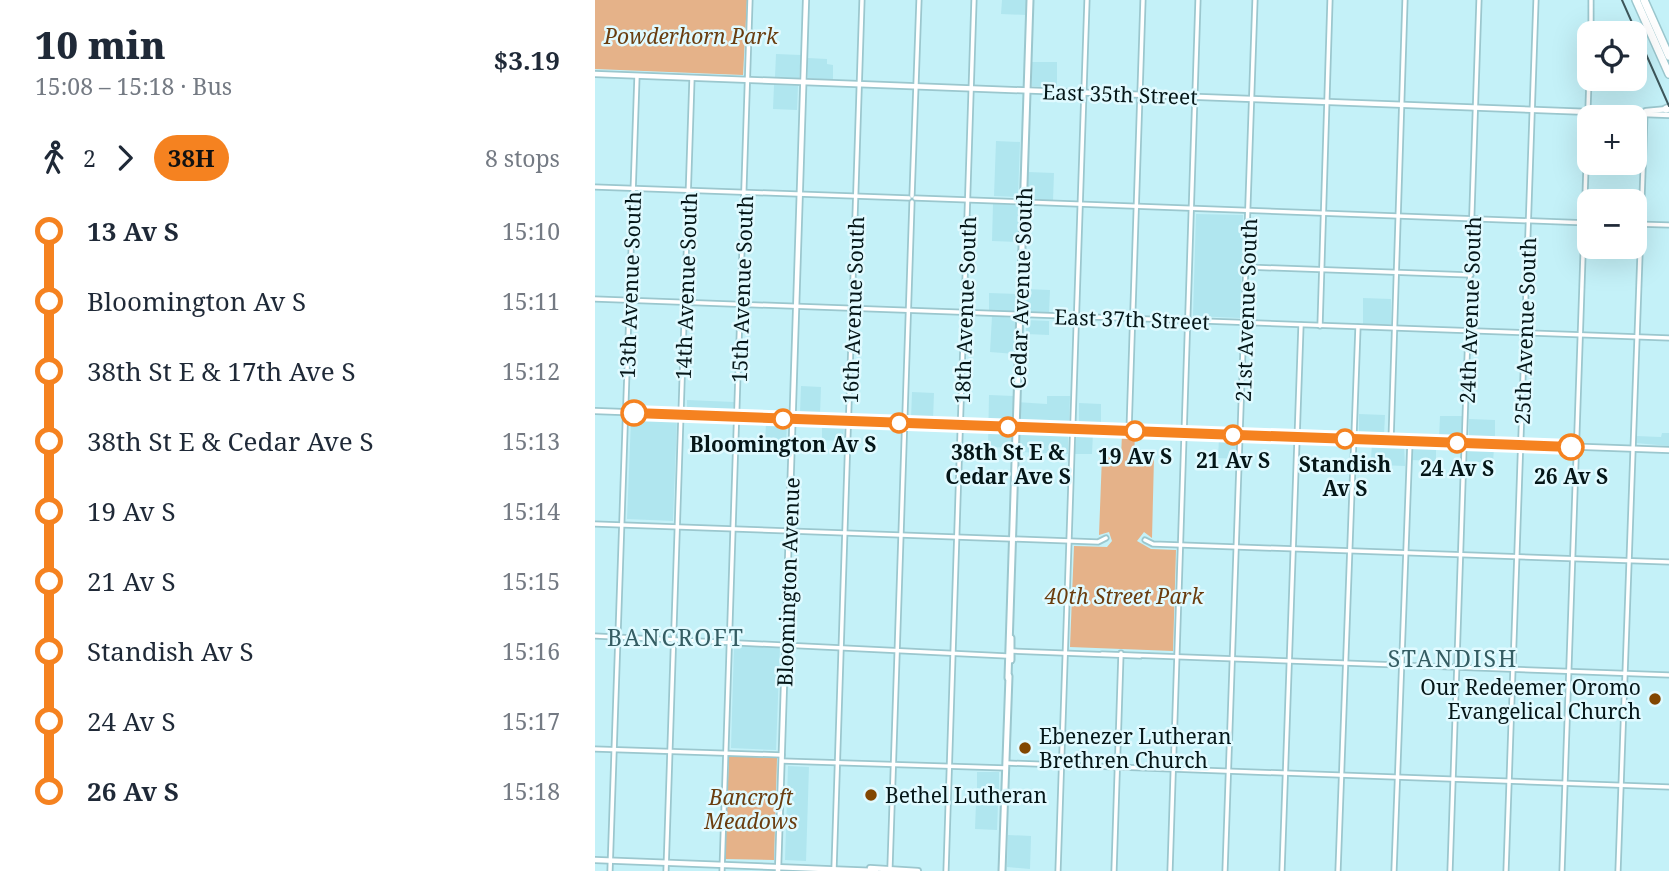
<!DOCTYPE html>
<meta charset="utf-8">
<style>
:root{--surface:#fff;--page:#f6f6f7;--text:#1f2937;--muted:#747a83}
body{margin:0;font-family:"Noto Serif",serif;background:var(--page);color:var(--text);height:100vh;display:flex;flex-direction:column;font-size:26px;white-space:nowrap}
*{box-sizing:border-box;margin:0}
p{font-size:23px;color:var(--muted)}
.icon{flex:none;width:38px;height:38px;fill:none;stroke:currentColor;stroke-width:2;stroke-linecap:round;stroke-linejoin:round}
.map{position:relative;flex:1;overflow:hidden}
.panel{display:flex;flex-direction:column;background:var(--surface);width:595px}
.panel>*{flex:none}
.badge{padding:0 14px;border-radius:23px;font-size:24px;line-height:46px}
.tools{position:absolute;left:982px;top:21px;display:grid;gap:14px}
.tools a{display:grid;place-items:center;width:70px;height:70px;border-radius:14px;background:var(--surface);box-shadow:0 7px 28px #0002;font-size:35px}
.map>.badge{position:absolute;translate:-50% -50%;box-shadow:0 0 0 4px #fff}
.legs{display:flex;align-items:center;gap:10px;height:77px;padding:0 35px;font-size:23px}
.legs p{margin-inline-start:auto}
.summary{display:flex;align-items:center;justify-content:space-between;height:119px;padding:0 35px}
h1{font-size:38px;font-weight:800;line-height:52px}
ul{padding:0 35px;list-style:none}
li{display:flex;align-items:center;gap:24px;height:70px;font-size:26px}
li i{display:grid;place-items:center;width:10px;height:100%;margin:0 9px;background:currentColor}
li i::after{content:'';width:18px;height:18px;margin:-9px;border:5px solid;border-radius:50%;background:var(--surface)}
li p{margin-inline-start:auto}
li:first-child i{background:linear-gradient(#0000 50%,currentColor 0)}
li:last-child i{background:linear-gradient(currentColor 50%,#0000 0)}
main{display:flex;flex:1;min-height:0}
.map>svg:first-child{display:block}
</style>
<main>
<section class="panel">
<div class="summary"><div><h1>10 min</h1><p>15:08 – 15:18 · Bus</p></div><b>$3.19</b></div>
<div class="legs"><svg class="icon" aria-label="walk" viewBox="0 0 24 24"><circle cx="13" cy="4" r="2"/><path d="M13 8l-2 6 4 7M11 14l-3 7M7 12l3-4h3l4 4"/></svg>2<svg class="icon" aria-label="forward" viewBox="0 0 24 24"><path d="M9 5l7 7-7 7"/></svg><b class="badge" style="background:#f58220;color:#111">38H</b><p>8 stops</p></div>
<ul>
<li><i style="color:#f58220"></i><b>13 Av S</b><p>15:10</p></li>
<li><i style="color:#f58220"></i><span>Bloomington Av S</span><p>15:11</p></li>
<li><i style="color:#f58220"></i><span>38th St E &amp; 17th Ave S</span><p>15:12</p></li>
<li><i style="color:#f58220"></i><span>38th St E &amp; Cedar Ave S</span><p>15:13</p></li>
<li><i style="color:#f58220"></i><span>19 Av S</span><p>15:14</p></li>
<li><i style="color:#f58220"></i><span>21 Av S</span><p>15:15</p></li>
<li><i style="color:#f58220"></i><span>Standish Av S</span><p>15:16</p></li>
<li><i style="color:#f58220"></i><span>24 Av S</span><p>15:17</p></li>
<li><i style="color:#f58220"></i><b>26 Av S</b><p>15:18</p></li>
</ul>
</section>
<div class="map">
<svg width="1074" height="871" viewBox="0 0 1074 871">
<rect width="100%" height="100%" fill="#c4f1f8"/>
<g fill="#b0e6ef">
<polygon points="407,0 431,0 431,15 406,14"/>
<polygon points="181,54 206,55 204,78 180,77"/>
<polygon points="213,58 232,59 232,64 238,65 238,80 213,78"/>
<polygon points="437,62 462,62 462,88 437,86"/>
<polygon points="179,85 203,86 202,110 178,109"/>
<polygon points="401,141 425,142 423,197 399,196"/>
<polygon points="433,172 459,173 458,201 433,200"/>
<polygon points="398,204 424,205 424,242 397,241"/>
<polygon points="601,214 648,215 645,318 598,316"/>
<polygon points="429,289 455,290 454,313 429,312"/>
<polygon points="394,293 423,294 421,311 394,311"/>
<polygon points="768,298 796,299 796,324 768,324"/>
<polygon points="397,316 421,318 420,354 395,352"/>
<polygon points="431,320 454,321 454,335 431,334"/>
<polygon points="206,386 226,387 225,415 205,413"/>
<polygon points="317,392 339,393 338,420 316,419"/>
<polygon points="394,395 419,396 419,402 452,404 452,396 475,396 474,424 451,424 452,432 473,433 473,454 424,452 424,448 393,447"/>
<polygon points="92,400 139,402 138,412 92,410"/>
<polygon points="484,403 506,404 506,425 484,424"/>
<polygon points="764,414 790,415 789,435 764,434"/>
<polygon points="845,416 868,416 867,439 844,439"/>
<polygon points="40,418 82,419 78,521 32,519 36,420"/>
<polygon points="874,419 900,420 900,440 874,438"/>
<polygon points="171,423 192,424 191,444 170,444"/>
<polygon points="227,425 249,426 248,441 227,440"/>
<polygon points="482,432 498,433 497,454 479,454"/>
<polygon points="1067,433 1074,433 1074,446 1041,443 1041,436 1066,437"/>
<polygon points="624,438 642,440 642,459 623,458"/>
<polygon points="777,444 809,445 810,466 785,465 785,459 776,458"/>
<polygon points="818,445 841,446 841,461 816,460"/>
<polygon points="873,447 899,448 898,462 872,462"/>
<polygon points="139,646 185,647 181,750 136,748"/>
<polygon points="193,766 214,767 211,861 190,860"/>
<polygon points="382,772 404,772 404,789 382,788"/>
<polygon points="381,803 403,804 402,830 380,829"/>
<polygon points="413,835 436,836 435,869 412,867"/>
</g>
<g fill="#e5b289">
<polygon points="0,0 152,0 148,75 0,69"/>
<polygon points="527,434 540,434 539,457 559,458 557,538 549,532 542,541 556,549 581,550 578,651 475,647 479,546 512,547 517,541 514,532 504,535 507,456 526,457"/>
<polygon points="134,756 182,758 179,860 130,859"/>
</g>
<g fill="none" stroke-linecap="round" stroke-linejoin="round">
<defs>
<g id="minor">
<polyline points="996,33 996,0"/>
<polyline points="0,187 314,198"/>
<polyline points="317,196 324,0"/>
<polyline points="320,198 994,223"/>
<polyline points="1040,224 1074,225"/>
<polyline points="652,267 876,275"/>
<polyline points="0,299 1074,338"/>
<polyline points="725,326 735,0"/>
<polyline points="534,431 548,0"/>
<polyline points="796,441 810,0"/>
<polyline points="0,524 503,542 511,538"/>
<polyline points="550,540 558,544 586,545 1074,562"/>
<polyline points="0,636 412,656"/>
<polyline points="417,651 545,656"/>
<polyline points="507,654 1074,675"/>
<polyline points="0,749 187,755"/>
<polyline points="187,761 411,768"/>
<polyline points="411,763 1074,787"/>
<polyline points="295,867 317,202"/>
<polyline points="239,869 267,0"/>
<polyline points="15,871 42,76"/>
<polyline points="71,871 97,78"/>
<polyline points="127,871 155,0"/>
<polyline points="351,871 379,0"/>
<polyline points="463,871 492,0"/>
<polyline points="519,871 526,653"/>
<polyline points="575,871 603,0"/>
<polyline points="630,871 660,0"/>
<polyline points="687,871 706,325"/>
<polyline points="743,871 763,327"/>
<polyline points="799,871 815,441"/>
<polyline points="855,871 884,0"/>
<polyline points="911,871 941,0"/>
<polyline points="967,871 994,79"/>
<polyline points="1023,871 1050,114"/>
</g>
<g id="tertiary">
<polyline points="0,74 1074,115"/>
<polyline points="1051,111 1073,109"/>
<polyline points="0,411 1074,450"/>
<polyline points="0,860 281,871"/>
<polyline points="275,868 323,871"/>
<polyline points="183,871 211,0"/>
</g>
<g id="secondary">
<polyline points="416,660 416,638"/>
<polyline points="413,678 435,0"/>
<polyline points="407,871 414,676"/>
</g>
<g id="trunk">
<polyline points="1041,0 1074,74"/>
<polyline points="1049,0 1074,56"/>
<polyline points="1071,109 1074,108"/>
</g>
</defs>
<use href="#minor" stroke="#9bc7ce" stroke-width="7"/>
<use href="#tertiary" stroke="#9bc7ce" stroke-width="8"/>
<use href="#secondary" stroke="#9bc7ce" stroke-width="9"/>
<use href="#trunk" stroke="#9bc7ce" stroke-width="10"/>
<use href="#minor" stroke="#fff" stroke-width="3.5"/>
<use href="#tertiary" stroke="#fff" stroke-width="4.5"/>
<use href="#secondary" stroke="#fff" stroke-width="5"/>
<use href="#trunk" stroke="#fff" stroke-width="7"/>
<polyline stroke="#3e575b" stroke-width="2" points="1027,0 1074,106"/>
</g>
<g fill="none" stroke-linecap="round" stroke-linejoin="round">
<defs>
<polyline id="line-1" points="39,413 976,447"/>
</defs>
<use href="#line-1" stroke="#fff" stroke-width="16"/>
<use href="#line-1" stroke="#f58220" stroke-width="10"/>
</g>
<g fill="#fff" stroke="#f58220" stroke-width="3.5">
<circle cx="39" cy="413" r="12"/>
<circle cx="188" cy="419" r="9"/>
<circle cx="304" cy="423" r="9"/>
<circle cx="413" cy="427" r="9"/>
<circle cx="540" cy="431" r="9"/>
<circle cx="638" cy="435" r="9"/>
<circle cx="750" cy="439" r="9"/>
<circle cx="862" cy="443" r="9"/>
<circle cx="976" cy="447" r="12"/>
</g>
<g fill="#824600" stroke="#e0faff" stroke-width="2.5">
<circle cx="1060" cy="699" r="7"/>
<circle cx="430" cy="748" r="7"/>
<circle cx="276" cy="795" r="7"/>
</g>
<g text-anchor="middle" dominant-baseline="central" stroke-width="5" stroke-linejoin="round" paint-order="stroke">
<g font-size="21" font-style="italic" fill="#6a3d0f" stroke="#e0faff">
<text x="96" y="36">Powderhorn Park</text>
<text x="529" y="596">40th Street Park</text>
<text x="156" y="797">Bancroft<tspan x="156" dy="24">Meadows</tspan></text>
</g>
<g font-size="21" fill="#051618" stroke="#e0faff">
<text transform="translate(525 94) rotate(2)">East 35th Street</text>
<text transform="translate(35 285) rotate(-88)">13th Avenue South</text>
<text transform="translate(91 286) rotate(-88)">14th Avenue South</text>
<text transform="translate(426 288) rotate(-88)">Cedar Avenue South</text>
<text transform="translate(147 289) rotate(-88)">15th Avenue South</text>
<text transform="translate(258 310) rotate(-88)">16th Avenue South</text>
<text transform="translate(370 310) rotate(-88)">18th Avenue South</text>
<text transform="translate(651 310) rotate(-88)">21st Avenue South</text>
<text transform="translate(875 310) rotate(-88)">24th Avenue South</text>
<text transform="translate(537 319) rotate(2)">East 37th Street</text>
<text transform="translate(930 331) rotate(-88)">25th Avenue South</text>
<text transform="translate(193 582) rotate(-88)">Bloomington Avenue</text>
</g>
<g font-size="21" font-weight="bold" fill="#051618" stroke="#e0faff">
<text x="188" y="444">Bloomington Av S</text>
<text x="413" y="452">38th St E &amp;<tspan x="413" dy="24">Cedar Ave S</tspan></text>
<text x="540" y="456">19 Av S</text>
<text x="638" y="460">21 Av S</text>
<text x="750" y="464">Standish<tspan x="750" dy="24">Av S</tspan></text>
<text x="862" y="468">24 Av S</text>
<text x="976" y="476">26 Av S</text>
</g>
<g font-size="21" fill="#051618" stroke="#e0faff" text-anchor="start">
<text x="1046" y="687" text-anchor="end">Our Redeemer Oromo<tspan x="1046" dy="24">Evangelical Church</tspan></text>
<text x="444" y="736">Ebenezer Lutheran<tspan x="444" dy="24">Brethren Church</tspan></text>
<text x="290" y="795">Bethel Lutheran</text>
</g>
<g font-size="23" letter-spacing="2" fill="#345d63" stroke="#e0faff">
<text x="81" y="637">BANCROFT</text>
<text x="858" y="658">STANDISH</text>
</g>
</g>
</svg>
<div class="tools">
<a><svg class="icon" aria-label="locate" viewBox="0 0 24 24"><circle cx="12" cy="12" r="6"/><path d="M12 2v4M12 18v4M2 12h4M18 12h4"/></svg></a>
<a>+</a>
<a>−</a>
</div>
</div>
</main>
